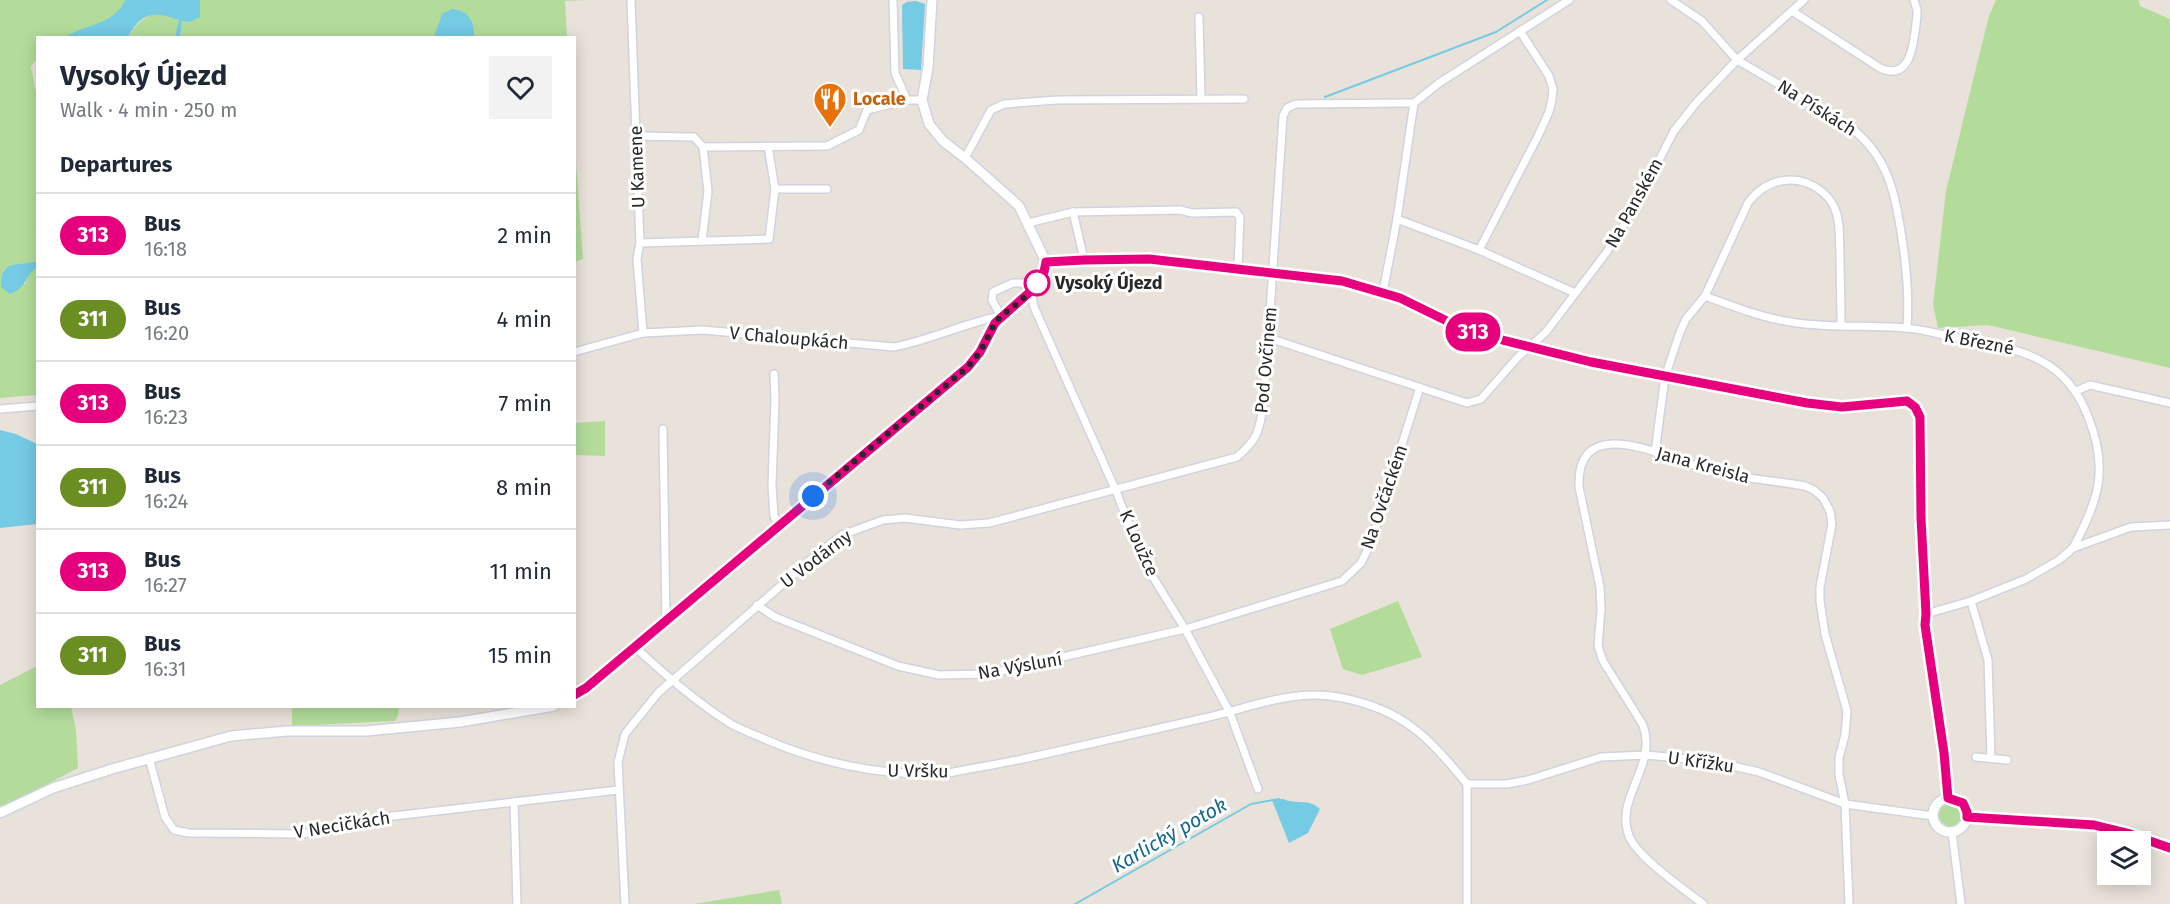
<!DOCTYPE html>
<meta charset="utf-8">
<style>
:root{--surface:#fff;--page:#f2f2f3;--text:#1f2937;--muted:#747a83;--line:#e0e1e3}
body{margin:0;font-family:"Fira Sans",sans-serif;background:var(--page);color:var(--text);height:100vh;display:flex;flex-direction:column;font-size:22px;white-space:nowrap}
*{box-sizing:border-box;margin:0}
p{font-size:20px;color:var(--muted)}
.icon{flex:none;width:33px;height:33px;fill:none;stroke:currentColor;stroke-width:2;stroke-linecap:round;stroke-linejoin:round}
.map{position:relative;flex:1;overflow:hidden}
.sheet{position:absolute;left:36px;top:36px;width:540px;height:672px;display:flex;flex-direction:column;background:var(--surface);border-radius:0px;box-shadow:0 3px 15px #0003}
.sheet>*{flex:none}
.badge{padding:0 12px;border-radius:20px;font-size:21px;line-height:39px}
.buttons{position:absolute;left:2097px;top:831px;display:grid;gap:12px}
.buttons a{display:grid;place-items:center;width:54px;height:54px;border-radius:0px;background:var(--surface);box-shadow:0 3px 15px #0003;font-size:30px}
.you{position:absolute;width:30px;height:30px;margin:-15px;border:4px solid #fff;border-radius:50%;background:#1a73e8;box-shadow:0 0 0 9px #1a73e833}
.map>.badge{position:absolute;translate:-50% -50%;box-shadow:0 0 0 3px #fff}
h2{padding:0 24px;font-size:22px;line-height:54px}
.round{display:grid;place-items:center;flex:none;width:63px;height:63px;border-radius:0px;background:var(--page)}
.headline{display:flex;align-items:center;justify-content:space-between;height:102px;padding:0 24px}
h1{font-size:28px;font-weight:700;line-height:45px}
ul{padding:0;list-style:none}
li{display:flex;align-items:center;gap:18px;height:84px;padding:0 24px;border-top:2px solid var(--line)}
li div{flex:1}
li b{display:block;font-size:22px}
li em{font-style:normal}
li .badge{min-width:66px;font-weight:700;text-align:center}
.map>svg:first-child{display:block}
</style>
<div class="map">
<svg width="2170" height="904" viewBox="0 0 2170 904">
<rect width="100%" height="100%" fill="#e9e2da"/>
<g fill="#b3dc9b">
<path d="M0,0H125C116,21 87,30 66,37C58,40 46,37 38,38L37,59L31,66L35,89L37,90V261C25,266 15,261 3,271L25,284L30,272L37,268V395L0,398Z"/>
<polygon points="200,0 588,0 565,1 567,37 180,38 182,21 200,11"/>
<polygon points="1996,0 2139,0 2140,6 2170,19 2170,368 1988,325 1938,328 1933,305 1946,191 1972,84 1989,16"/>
<path d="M159,13L170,15L180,21L175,37L128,38C135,24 144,16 159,13Z"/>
<polygon points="574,136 583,259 575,262 574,261"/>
<polygon points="605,421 605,456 575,455 575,423"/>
<polygon points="1398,601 1422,657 1362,675 1343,669 1330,629"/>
<polygon points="37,666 38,706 71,707 76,730 78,768 0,809 0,685"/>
<polygon points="292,707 292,706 399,707 398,716 395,721 292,726"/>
<circle cx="1950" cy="815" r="11"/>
<polygon points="779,890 782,904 694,904"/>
</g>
<g fill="#75cae4">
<path d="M125,0H200V17L189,22L182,21L180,37H175L179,20C155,11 141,12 128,37H65C86,24 114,25 125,0Z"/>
<polygon points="916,1 925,4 921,70 903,69 902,5 907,2"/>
<path d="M452,9C468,10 475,22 474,37H434L442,14Z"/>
<path d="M37,261V268C24,276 28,287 10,294L1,287C0,257 20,267 37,261Z"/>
<polygon points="0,430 16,434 37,444 37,524 0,528"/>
<path d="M1283,799C1297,805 1309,798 1320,809L1308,833L1289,843L1272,800Z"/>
</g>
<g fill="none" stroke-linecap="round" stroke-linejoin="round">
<g stroke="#75cae4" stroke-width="2">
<polyline points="1325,97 1496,32 1547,0"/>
<polyline points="1075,904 1251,804 1279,799"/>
</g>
<defs>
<g id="minor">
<polyline points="631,0 640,243 637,259 643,333"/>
<polyline points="893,0 895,73 907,100 922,100"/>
<path d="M1671,0L1702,21L1737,60L1842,121C1889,153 1895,192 1903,245C1907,273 1909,300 1907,328"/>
<path d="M1792,11L1880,68C1913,83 1914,38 1917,16V10L1914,0"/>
<polyline points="1199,17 1201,99"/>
<polyline points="635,136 694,137 703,147"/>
<polyline points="965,158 991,110 1004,104 1057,100 1244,99"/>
<polyline points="775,189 827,189"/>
<polyline points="1073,212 1084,259"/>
<polyline points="1397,219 1479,250 1575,293"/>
<polyline points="1028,223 1073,212 1180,210 1192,213 1236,212 1240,217 1238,268"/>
<polyline points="702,241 708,191 703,147 827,146 859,130 867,110 907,100"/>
<polyline points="640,243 769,239 775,189 768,146"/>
<polyline points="1479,250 1538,136 1549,112 1552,100 1553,89 1549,76 1520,31"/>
<polyline points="1383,292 1397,219 1414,103 1439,83 1569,0"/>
<path d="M1705,296C1735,307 1765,319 1797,323C1832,328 1869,325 1905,328C1925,329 1944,336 1963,339C2022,350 2066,357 2089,419C2109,471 2098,501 2073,548"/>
<polyline points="1269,338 1467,403 1481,399 1518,357 1546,332 1606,253 1636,205 1674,131 1696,103 1737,60 1804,0"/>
<path d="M574,352L643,333L703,330L894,347C931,340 964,323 1001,316L992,300L993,292L1013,283H1022L1031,291L1034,307L1116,491L1143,561L1185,629L1230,713L1258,789"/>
<polyline points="774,374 775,399 772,486 774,516 778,524"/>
<polyline points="2076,391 2090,385 2170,403"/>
<polyline points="0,409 38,406"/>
<polyline points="663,429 666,621"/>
<path d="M1655,452L1665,377L1680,332L1686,319L1705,296L1748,203C1759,188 1772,180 1791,180C1809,180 1828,192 1835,209C1841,223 1839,241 1840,255C1840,279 1841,302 1841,325"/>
<polyline points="1971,601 1988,660 1991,758"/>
<polyline points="757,605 775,617 898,666 939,675 988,674 1185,629 1342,581 1361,563 1371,543 1420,387"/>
<polyline points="1926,614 1971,601 2026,579 2059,560 2073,548 2131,527 2170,525"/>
<path d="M635,647C665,675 696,702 731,724C740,729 750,733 760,737C815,762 877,775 937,774C947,774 958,771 969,769C994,765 1019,760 1045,754C1097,742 1148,731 1200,719C1248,709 1293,687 1343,698C1404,710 1429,738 1467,784V904"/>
<polyline points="1976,757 2007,760"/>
<polyline points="149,758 165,817 174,830 189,833 303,834 368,819 514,802"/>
<polyline points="1467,784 1507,784 1528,780 1601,757 1646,755 1711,761 1759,772 1845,804 1933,816"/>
<polyline points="1952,832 1961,904"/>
<polyline points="517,904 514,802 618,790"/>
<path d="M625,904L618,762L625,734L658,693L817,554L842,535L883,520L905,518L960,525L989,523L1237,457C1259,438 1259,431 1264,402L1283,116L1287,108L1296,104L1414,103"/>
<path d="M1703,904C1684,889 1637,857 1629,836C1614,798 1658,766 1643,725L1603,661L1598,646L1601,609L1600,587L1579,487C1576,408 1670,460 1710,470C1741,479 1773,480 1805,486L1814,490L1823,498L1830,511L1832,524L1820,587V601L1825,634L1847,711L1845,735L1839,758V775L1845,804L1849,904"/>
</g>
<g id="tertiary">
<polyline points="932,0 928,67 922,100 929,124 943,141 965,158 1019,206 1046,262"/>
<polyline points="1046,262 1084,259 1149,259 1342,281 1400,298 1449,322 1475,333 1591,362 1807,403 1842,407 1907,401 1915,407 1920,417 1921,518 1926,614 1925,625 1944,753 1949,798"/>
<polyline points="574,695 586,688 968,367 979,352 995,323 1031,291 1044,272 1046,262"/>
<circle cx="1950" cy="815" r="17"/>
<polyline points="0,813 53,788 112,769 231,736 287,731 366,731 460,722 554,706"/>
<polyline points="1967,817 2094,825 2127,833 2170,848"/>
</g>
</defs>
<use href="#minor" stroke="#d0d3e0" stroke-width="10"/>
<use href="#tertiary" stroke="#d0d3e0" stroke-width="12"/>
<use href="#minor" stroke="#fff" stroke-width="7"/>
<use href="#tertiary" stroke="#fff" stroke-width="9"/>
</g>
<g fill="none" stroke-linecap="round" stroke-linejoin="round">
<defs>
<polyline id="line" points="574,695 586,688 968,367 980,352 995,323 1031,291 1044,272 1046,262 1084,260 1149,259 1342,281 1400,298 1449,322 1474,333 1591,362 1807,403 1842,407 1907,401 1915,407 1920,417 1921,518 1926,614 1925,625 1944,753 1948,798 1963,803 1967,812 1967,817 2094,825 2127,833 2170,848"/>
</defs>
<use href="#line" stroke="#fff" stroke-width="14"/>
<use href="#line" stroke="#e6007e" stroke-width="9"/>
<polyline stroke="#282828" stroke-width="6" stroke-dasharray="0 10.8" points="813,496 968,367 980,352 995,323 1001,316 1021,301 1037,283"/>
</g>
<defs>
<symbol id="restaurant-pin" viewBox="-11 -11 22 30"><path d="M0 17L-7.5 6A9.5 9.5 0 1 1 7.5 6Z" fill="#e8710a" stroke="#fff"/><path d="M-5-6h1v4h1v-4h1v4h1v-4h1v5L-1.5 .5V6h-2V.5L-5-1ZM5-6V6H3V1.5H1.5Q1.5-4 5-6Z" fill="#fff"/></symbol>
</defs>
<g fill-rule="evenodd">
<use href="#restaurant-pin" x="811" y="80" width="38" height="52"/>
</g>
<circle fill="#fff" stroke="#e6007e" stroke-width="3" cx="1037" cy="283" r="12"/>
<g text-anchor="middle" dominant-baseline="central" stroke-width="6" stroke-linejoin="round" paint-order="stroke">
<g font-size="18" font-weight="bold" fill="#c56008" stroke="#fff" text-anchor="start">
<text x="853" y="99">Locale</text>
</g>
<g font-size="18" fill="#282828" stroke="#fff">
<text transform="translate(1817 108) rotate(32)">Na Pískách</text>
<text transform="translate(637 167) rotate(-92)">U Kamene</text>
<text transform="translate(1634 203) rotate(-61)">Na Panském</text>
<text transform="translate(789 338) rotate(5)">V Chaloupkách</text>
<text transform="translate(1979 342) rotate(11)">K Březné</text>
<text transform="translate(1266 360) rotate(-85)">Pod Ovčínem</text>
<text transform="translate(1703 465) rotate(15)">Jana Kreisla</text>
<text transform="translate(1384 497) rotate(-71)">Na Ovčáckém</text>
<text transform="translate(1139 543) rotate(66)">K Loužce</text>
<text transform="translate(816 559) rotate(-37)">U Vodárny</text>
<text transform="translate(1020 666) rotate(-10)">Na Výsluní</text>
<text transform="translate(1701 762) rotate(8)">U Křížku</text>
<text transform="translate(918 771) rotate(1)">U Vršku</text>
<text transform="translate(342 825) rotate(-9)">V Necičkách</text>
</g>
<g font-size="18" font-weight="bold" fill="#282828" stroke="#fff" text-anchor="start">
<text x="1055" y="283">Vysoký Újezd</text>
</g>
<g font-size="20" font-style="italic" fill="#18688c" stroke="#fff">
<text transform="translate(1169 835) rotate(-30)">Karlický potok</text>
</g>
</g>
</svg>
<div class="buttons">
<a><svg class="icon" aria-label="layers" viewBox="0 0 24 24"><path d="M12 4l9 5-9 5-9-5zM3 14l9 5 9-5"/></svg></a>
</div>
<div class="you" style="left:813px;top:496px"></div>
<b class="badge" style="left:1473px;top:332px;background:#e6007e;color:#fff">313</b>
<section class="sheet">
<div class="headline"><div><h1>Vysoký Újezd</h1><p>Walk · 4 min · 250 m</p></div><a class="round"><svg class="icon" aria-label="heart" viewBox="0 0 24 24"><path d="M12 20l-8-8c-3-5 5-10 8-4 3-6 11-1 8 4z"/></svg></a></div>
<h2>Departures</h2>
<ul>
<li><span class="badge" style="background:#e6007e;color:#fff">313</span><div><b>Bus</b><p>16:18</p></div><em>2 min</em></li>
<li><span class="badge" style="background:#6b8e23;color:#fff">311</span><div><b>Bus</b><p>16:20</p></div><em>4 min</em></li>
<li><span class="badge" style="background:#e6007e;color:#fff">313</span><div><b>Bus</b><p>16:23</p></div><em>7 min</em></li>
<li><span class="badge" style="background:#6b8e23;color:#fff">311</span><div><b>Bus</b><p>16:24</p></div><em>8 min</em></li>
<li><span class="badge" style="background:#e6007e;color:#fff">313</span><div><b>Bus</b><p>16:27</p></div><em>11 min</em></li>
<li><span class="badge" style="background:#6b8e23;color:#fff">311</span><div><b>Bus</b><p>16:31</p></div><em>15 min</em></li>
</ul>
</section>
</div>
